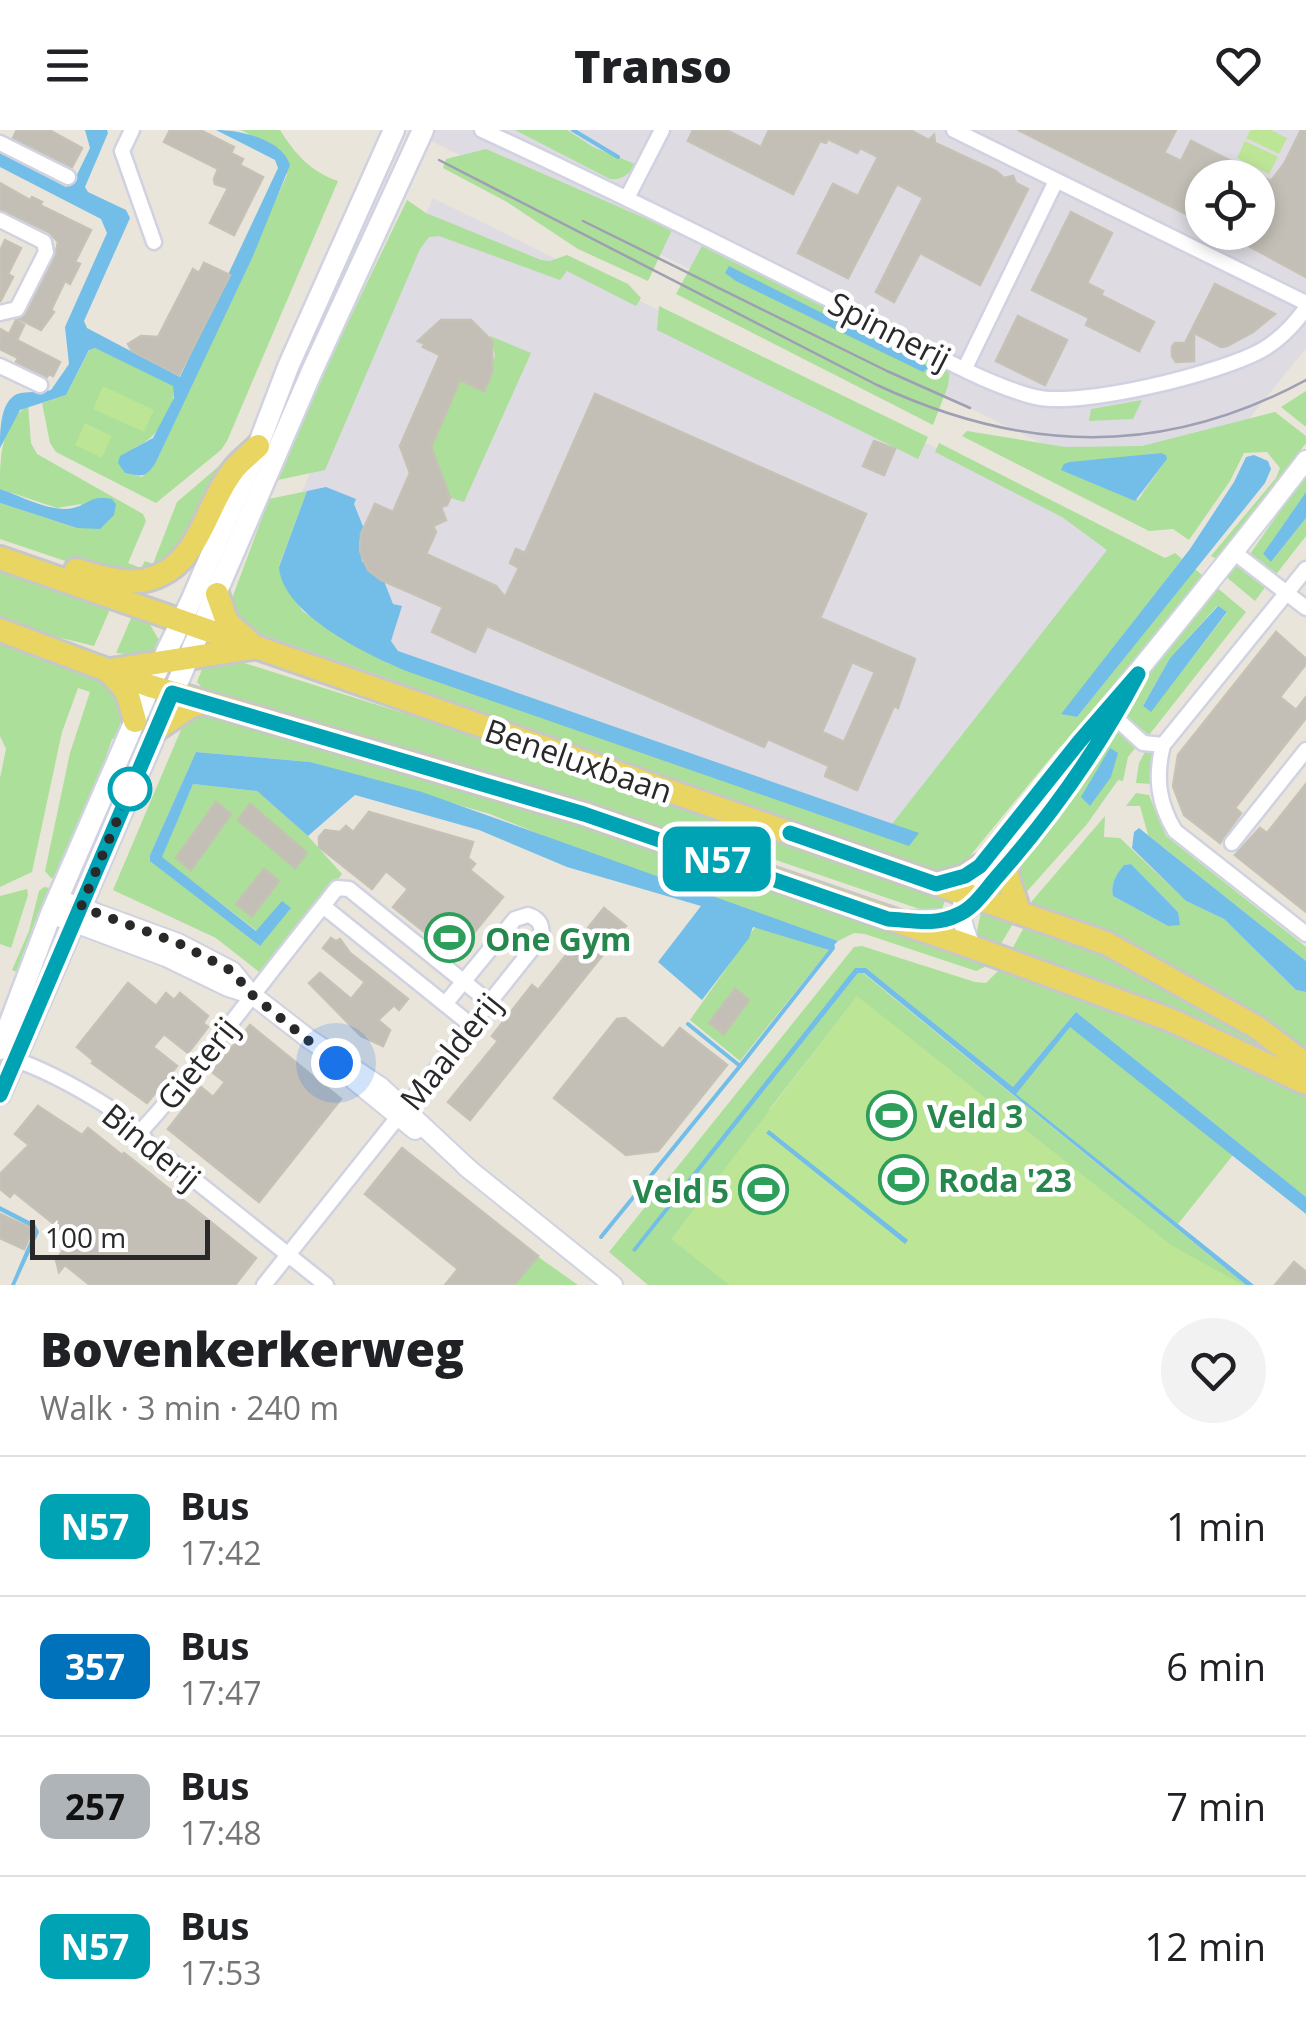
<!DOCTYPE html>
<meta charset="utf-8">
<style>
:root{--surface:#fff;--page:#f2f2f2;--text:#202124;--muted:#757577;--line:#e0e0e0}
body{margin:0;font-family:"Open Sans",sans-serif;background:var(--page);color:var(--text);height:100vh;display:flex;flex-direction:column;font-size:38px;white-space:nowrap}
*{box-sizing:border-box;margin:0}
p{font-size:32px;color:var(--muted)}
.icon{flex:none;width:55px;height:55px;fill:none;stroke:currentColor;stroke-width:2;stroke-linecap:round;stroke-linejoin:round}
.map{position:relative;height:1155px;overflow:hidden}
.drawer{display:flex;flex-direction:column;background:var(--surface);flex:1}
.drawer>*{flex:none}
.badge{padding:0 20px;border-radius:15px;font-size:35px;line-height:65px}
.buttons{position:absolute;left:1185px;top:30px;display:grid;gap:20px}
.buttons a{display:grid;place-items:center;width:90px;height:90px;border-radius:50%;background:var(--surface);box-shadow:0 5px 15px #0003;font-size:50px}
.scale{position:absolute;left:30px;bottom:25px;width:180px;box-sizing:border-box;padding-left:10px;border:5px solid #292929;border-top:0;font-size:28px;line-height:35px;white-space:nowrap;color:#292929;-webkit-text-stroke:8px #fff;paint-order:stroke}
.you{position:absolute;width:50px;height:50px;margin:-25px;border:8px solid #fff;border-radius:50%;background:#1a73e8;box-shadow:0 0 0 15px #1a73e833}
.map>.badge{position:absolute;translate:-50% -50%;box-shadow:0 0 0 5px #fff}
.round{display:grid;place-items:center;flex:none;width:105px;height:105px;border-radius:52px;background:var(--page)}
.overview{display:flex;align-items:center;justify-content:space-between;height:170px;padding:0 40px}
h1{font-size:48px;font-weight:800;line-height:75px}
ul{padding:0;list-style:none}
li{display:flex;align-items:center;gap:30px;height:140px;padding:0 40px;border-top:2px solid var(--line)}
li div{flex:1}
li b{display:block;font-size:38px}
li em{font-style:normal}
li .badge{min-width:110px;font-weight:700;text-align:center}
header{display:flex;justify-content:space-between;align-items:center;height:130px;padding:0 40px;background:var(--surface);font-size:45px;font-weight:800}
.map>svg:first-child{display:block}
</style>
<header><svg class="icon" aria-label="menu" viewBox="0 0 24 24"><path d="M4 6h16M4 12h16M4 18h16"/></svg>Transo<svg class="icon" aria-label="heart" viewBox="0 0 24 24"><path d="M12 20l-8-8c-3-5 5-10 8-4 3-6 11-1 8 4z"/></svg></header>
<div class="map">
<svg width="1306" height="1155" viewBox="0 0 1306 1155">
<rect width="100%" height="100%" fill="#eae5db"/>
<g fill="#dedbe3" fill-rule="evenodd">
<path d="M434,0H1306V218L1176,380L429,10ZM1202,48H1258V102H1202Z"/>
<polygon points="433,68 1149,424 913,725 242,496"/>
</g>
<g fill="#abdf9a" fill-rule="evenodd">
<path d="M241,0H280C295,24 311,42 338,51L227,311L221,320L156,373L56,322L50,313L42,273L66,265L90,219L95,218L164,249L173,255C178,278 156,310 135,317L125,343L142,347L156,332L287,45L280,20Z"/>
<path d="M515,0H567L593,17L635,34C629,45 622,50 610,49Z"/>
<polygon points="486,19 672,100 648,151 578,119 507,72 443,38 446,29"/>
<polygon points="407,70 426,83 541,130 550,131 567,125 628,154 641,168 636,176 567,141 560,150 439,106 429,107 420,119 325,340 278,350 326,238"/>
<polygon points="702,116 950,239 948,256 933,295 676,164"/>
<polygon points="659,176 928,307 918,329 657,200"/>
<polygon points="490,206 531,223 464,372 451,368 430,316 463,242 483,259 495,225"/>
<polygon points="1306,261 1306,297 1281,277"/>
<polygon points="1142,270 1133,289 1089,291 1091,279"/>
<path d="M28,275L31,313L37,324L143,384L146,391L128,433L141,438L145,431L153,434L177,372L225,331L234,330L179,426L144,443L89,439L0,409V373L77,398L81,374L57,378L0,359C0,329 0,295 28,275Z"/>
<path d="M1275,282L1306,306V313L1219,430L1211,426L1276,348L1280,338L1267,322L1244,323L1230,351L1189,410L1173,399L1149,401L962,306L967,301L1065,317L1142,316ZM1161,323L1166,325V330L1138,370L1064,334Z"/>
<polygon points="939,313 1165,428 1175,423 1182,429 1062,584 1077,587 1195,439 1203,446 1090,589 1058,619 965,732 938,744 469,585 393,550 240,497 231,471 269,369 307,361 279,436 302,481 387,533 918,703 892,694 1107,420 1062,387 935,322"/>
<polygon points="1306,344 1306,362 1263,425 1272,431 1306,388 1306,406 1274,447 1250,424"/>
<polygon points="1235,431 1266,456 1255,471 1224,445"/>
<polygon points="0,439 111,477 94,516 29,500 0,488"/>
<path d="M1215,456L1246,482L1149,605L1117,580ZM1217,476L1227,483L1151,581L1143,576L1170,528Z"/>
<polygon points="133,484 149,493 162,515 159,521 136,525 116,523"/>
<path d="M0,514C39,530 101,541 127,574L123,606L112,609L106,626L109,636L59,749L51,748L45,741L70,623L90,562L78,558L62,602L32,742L0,757V648L6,619L0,606Z"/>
<polygon points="235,530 403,583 447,593 947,764 940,786 744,719 662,699 211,567 197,552 204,534"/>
<polygon points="202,583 595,696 989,835 976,841 865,804 854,803 838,811 571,717 490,684 310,632 196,622 150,725 151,731 260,816 257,801 161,727 193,654 257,661 308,706 342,744 263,845 216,808 113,760 183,595"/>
<polygon points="1120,598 1136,617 1128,627 1123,651 1118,650 1087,694 1022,767 1016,737 1059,687"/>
<polygon points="1147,618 1155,624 1151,654 1136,653 1139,633"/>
<polygon points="1136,663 1149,665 1166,706 1306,817 1306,831 1148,705 1140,676 1126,676"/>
<path d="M1105,686L1104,707L1120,708L1186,771L1224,789L1296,860L1306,862V1067L1076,882L1013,957L866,838H856L634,1121L858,843H863L1246,1155H1213L852,873L769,980L984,1155H648L609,1122L854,817L862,816L975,852L986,853L1002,837L1027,792L1032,771ZM1131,734L1178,782L1168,796L1113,766C1110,755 1116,744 1124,735Z"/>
<polygon points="44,757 55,759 17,842 12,840 29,801 39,761"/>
<polygon points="27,759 28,765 11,818 0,814 0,766"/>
<polygon points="982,778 1017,787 999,817 976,805"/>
<polygon points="756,796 829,820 740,931 690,890"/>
<polygon points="1070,896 1233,1025 1178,1094 1015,964"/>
<polygon points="537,1126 578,1155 514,1155"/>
</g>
<g fill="#bde596">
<polygon points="1251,0 1271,0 1287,8 1279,24 1246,8"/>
<polygon points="1245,11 1278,27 1269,44 1237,28"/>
<polygon points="103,256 154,280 144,302 93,279"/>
<polygon points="85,293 112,306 102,328 75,315"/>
<polygon points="857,866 1171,1115 1243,1155 729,1155 671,1109"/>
</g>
<g fill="#72bee8">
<path d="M85,0H107L108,3L85,57L88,62L126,80L130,88L84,191L87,198L180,247L278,38L275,30L216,0C240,0 282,9 290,35L253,126L156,332C146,348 142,347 125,343L118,333L120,326L153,308L174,268L173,256L95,218L89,220L66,265L20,280L0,318C0,301 0,272 17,264C27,261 41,263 51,260L69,234L65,197L107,103L101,89L0,37V23L66,57L73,53L90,18Z"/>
<polygon points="729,136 929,237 923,242 736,151 725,143"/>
<polygon points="1161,323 1166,325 1167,329 1135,371 1061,340 1064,334 1070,332"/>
<polygon points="1254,325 1268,331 1271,339 1265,353 1077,587 1061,584 1190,419 1234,352 1246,327"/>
<path d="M326,357L356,369L354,374L364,399L359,413L362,431L375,446L384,451L393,474L402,476L391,511L398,521L919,703L909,716L409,542C369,526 282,484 279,437L307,361Z"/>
<path d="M0,359C21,366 51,383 73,378C92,373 90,365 112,369L116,374L114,385L100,399L77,398L0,373Z"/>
<polygon points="1306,362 1306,388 1271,432 1263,424"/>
<polygon points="1218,476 1227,482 1151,582 1143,576 1170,528"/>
<polygon points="1110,618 1118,623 1111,647 1090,676 1081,667"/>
<polygon points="196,622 310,632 422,662 838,811 829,820 753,797 749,808 702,870 658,832 701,776 567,737 479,700 355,665 308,706 257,661 193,654 162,727 256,801 282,771 291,778 260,816 150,731 150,725"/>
<polygon points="1139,698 1306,831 1306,862 1296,860 1224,789 1186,771 1132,718 1134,702"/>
<path d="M1131,734L1178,782L1180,795L1168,796L1113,766C1110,755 1116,744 1124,735Z"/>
<polygon points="855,838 866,838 1013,957 1076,882 1306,1067 1306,1084 1070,897 1016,964 1254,1155 1246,1155 864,843 858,843 635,1122 632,1120"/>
<polygon points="769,1000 908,1110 905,1114 766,1003"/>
<polygon points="0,1076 35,1094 39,1102 15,1155 11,1155 35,1099 0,1081"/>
</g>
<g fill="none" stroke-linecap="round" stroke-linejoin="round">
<g stroke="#72bee8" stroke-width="4">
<polyline points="573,0 618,27"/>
<polyline points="740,936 833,818 832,814"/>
<polyline points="601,1107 740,936 688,894"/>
</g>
</g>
<g fill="#c3bfb7" stroke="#c5c1b5" stroke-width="2.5" fill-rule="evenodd">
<polygon points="17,0 49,0 82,18 72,37 13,8"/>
<polygon points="170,0 200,0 234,17 231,23 243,29 240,35 263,47 234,105 210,93 228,58 215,54 214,49 218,39 164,12"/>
<polygon points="693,0 726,0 761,17 769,0 910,0 929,10 934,5 935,13 996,41 1004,48 1013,46 1016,53 1028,59 980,155 920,123 894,172 876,162 923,68 897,54 848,148 798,123 833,54 858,66 878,27 860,18 857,23 828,9 826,13 820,11 793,64 688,11"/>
<polygon points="1018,0 1176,0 1164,23 1181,31 1191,11 1271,51 1284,34 1301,0 1306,0 1306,147 1223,102 1258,102 1258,48 1202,48 1202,92"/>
<polygon points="0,53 30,70 32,67 42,72 40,75 91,100 75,132 80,134 70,154 65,151 51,180 54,182 41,200 19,189 26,184 55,127 58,112 49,102 0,79"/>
<polygon points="1071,82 1112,103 1087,153 1103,161 1101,165 1154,192 1139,221 1086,195 1089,188 1032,160"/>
<polygon points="5,110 21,118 8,144 13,147 0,172 0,121"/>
<polygon points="204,133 230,145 179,245 132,221 128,214 141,206 158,207 193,139 199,143"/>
<polygon points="1215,154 1275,184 1253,202 1227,216 1221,217 1194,203 1194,231 1176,232 1172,226 1172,217 1175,213 1185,213"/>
<polygon points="1018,186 1067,210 1045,255 996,231"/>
<polygon points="16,190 24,195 17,210 60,232 53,246 49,244 47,247 16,232 18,228 0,219 0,199 9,204"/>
<path d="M441,190H471L492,211V242L484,261L460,250L431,317L450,368L447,375L441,377L446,390L433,396L436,402L426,424L496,456L505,467L519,438L510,433L516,419L525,423L595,264L866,384L820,488L915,529L898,578L894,576L857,660L825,646L829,636L768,609L764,617L494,499L487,496L475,522L432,502L443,477L381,450L368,440L360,421L361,404L375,374L393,382L410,343L400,316L440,225L423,217L425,214L418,211ZM852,532L875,542L844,612L822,602Z"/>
<polygon points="874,311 895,319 884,345 863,336"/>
<polygon points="1276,502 1306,529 1306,534 1280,567 1296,580 1306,567 1306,588 1235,678 1241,683 1220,713 1184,685 1173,656 1178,625"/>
<polygon points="1306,654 1306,782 1235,725 1260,698 1267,703"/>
<polygon points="216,672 231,684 191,740 176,728"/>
<polygon points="250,674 307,723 295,738 238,690"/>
<polygon points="369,682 473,712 468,728 475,734 470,740 503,767 455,826 393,777 408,759 386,741 372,759 319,717 319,707 325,700 340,702 346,696 353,702"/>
<polygon points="264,739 279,751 252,786 236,774"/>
<polygon points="604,778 626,796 470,990 448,972 498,911 492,906 532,855 538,860"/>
<polygon points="331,808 336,811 340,809 350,823 408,869 399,880 394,875 378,890 390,900 383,916 361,906 309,853 320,843 351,869 365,852 323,818"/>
<polygon points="128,853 156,876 166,863 174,870 180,863 208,886 203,893 208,897 188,923 164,904 153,917 177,936 147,973 92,933 94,931 77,917"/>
<polygon points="735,859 749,870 724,904 709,893"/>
<polygon points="625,888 663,919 680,898 727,935 658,1021 626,1025 554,968 617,889"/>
<polygon points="250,895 341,969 259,1072 168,999 201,957 213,967 225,952 212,942"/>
<polygon points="38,976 82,1005 88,998 122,1025 124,1023 256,1128 235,1155 90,1155 65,1135 59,1142 56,1130 68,1114 89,1122 14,1062 10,1067 0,1059 0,1044 29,1015 15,1004"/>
<polygon points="402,1018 538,1126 514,1155 445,1155 458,1139 365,1064"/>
<polygon points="0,1084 33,1099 24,1119 0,1108"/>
<polygon points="1294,1132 1306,1142 1306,1155 1275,1155"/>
</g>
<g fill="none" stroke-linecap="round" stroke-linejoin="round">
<defs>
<g id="minor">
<polyline points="132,0 122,21 154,112"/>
<path d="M482,0C606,57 728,118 850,180C905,207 976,252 1035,267C1081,278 1221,243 1262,220C1281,209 1294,195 1306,178"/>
<polyline points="954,0 1306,173"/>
<polyline points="0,13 68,47"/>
<polyline points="627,68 662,0"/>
<polyline points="0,90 44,112 46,122 17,179 0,183"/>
<polyline points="0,236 40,255"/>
<polyline points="965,238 1056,51"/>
<polyline points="1235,423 1306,478"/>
<path d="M1306,439L1163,615C1155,647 1158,673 1175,701L1306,804"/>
<polyline points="1107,580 1143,613 1163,615"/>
<polyline points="1232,713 1306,620"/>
<polyline points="323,776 337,758 349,759 489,872"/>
<path d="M16,930C48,941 131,983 147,1012L326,1155"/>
<path d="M141,1001C206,930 262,851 323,776L471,895"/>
<path d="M264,1155L540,809C544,797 540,789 528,785L515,789L445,874"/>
</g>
<g id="tertiary">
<polyline points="58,769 178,813 232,841 251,864 309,909 381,957 470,1040"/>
<polyline points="51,784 166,827 228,857 250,864"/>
<polyline points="912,790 949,789 971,777 1046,686 1121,575"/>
<path d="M972,817C955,783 959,769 981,741L980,736C1088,600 1201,468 1306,330"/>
<polyline points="354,950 415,1000"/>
<polyline points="465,1036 613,1155"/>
</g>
<g id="secondary">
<polyline points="0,919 51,784 150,556 192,469 258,316 288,237 394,0"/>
<polyline points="0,964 312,241 423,0"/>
</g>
<g id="primary">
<polyline points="0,428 1106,813 1258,898 1306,935"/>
<path d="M76,440C97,446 125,455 146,450C201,437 204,375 235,338C242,330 251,323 258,316"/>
<polyline points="217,464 227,492 248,511"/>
<polyline points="0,500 150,556 584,684 972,817 1171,890 1306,953"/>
<polyline points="111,540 252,518"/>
<polyline points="110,543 127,562 135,591"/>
<polyline points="157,599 191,576 203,573"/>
<path d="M1007,736C1006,755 1016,764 1018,781"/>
<polyline points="936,754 965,746 980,736"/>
</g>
</defs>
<use href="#minor" stroke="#d0d2e1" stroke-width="19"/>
<use href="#tertiary" stroke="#d0d2e1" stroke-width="22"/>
<use href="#secondary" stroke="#d0d2e1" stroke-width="25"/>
<use href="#primary" stroke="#c7c7c7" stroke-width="28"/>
<use href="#minor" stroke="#fff" stroke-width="14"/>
<use href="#tertiary" stroke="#fff" stroke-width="18"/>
<use href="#secondary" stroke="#fff" stroke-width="20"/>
<use href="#primary" stroke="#e9d561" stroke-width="22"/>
<g stroke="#9e9fb2" stroke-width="2.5">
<path d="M439,30L877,255C1023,323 1162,328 1306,250"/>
<polyline points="583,91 887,241 970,278"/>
</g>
</g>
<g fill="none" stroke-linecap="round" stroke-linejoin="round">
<defs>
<path id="line" d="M0,965L172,563L584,684L888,789C911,790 936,796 957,785C974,778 984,762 996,748C1050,687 1100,616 1138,544L1079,612L980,736L965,746L936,754L790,703"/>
</defs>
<use href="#line" stroke="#fff" stroke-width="22"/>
<use href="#line" stroke="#00a3b4" stroke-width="15"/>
<polyline stroke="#292929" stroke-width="10" stroke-dasharray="0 18" points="130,659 81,777 178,813 232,841 251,864 336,933"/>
</g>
<defs>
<symbol id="stadium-ring" viewBox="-11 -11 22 22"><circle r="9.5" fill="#fff" stroke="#2e9e5b" stroke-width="1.5"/><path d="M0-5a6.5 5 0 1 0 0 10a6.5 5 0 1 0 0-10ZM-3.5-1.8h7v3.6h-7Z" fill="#2e9e5b"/></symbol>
</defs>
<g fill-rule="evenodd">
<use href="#stadium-ring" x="422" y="780" width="55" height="55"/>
<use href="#stadium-ring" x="864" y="958" width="55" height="55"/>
<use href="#stadium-ring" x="876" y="1022" width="55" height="55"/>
<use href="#stadium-ring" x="736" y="1032" width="55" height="55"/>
</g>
<circle fill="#fff" stroke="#00a3b4" stroke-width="5" cx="130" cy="659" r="20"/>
<g text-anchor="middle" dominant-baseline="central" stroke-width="9" stroke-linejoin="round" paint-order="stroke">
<g font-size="32" fill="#292929" stroke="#fff">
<text transform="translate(890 200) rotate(27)">Spinnerij</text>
<text transform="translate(579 630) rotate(19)">Beneluxbaan</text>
<text transform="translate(450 921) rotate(-51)">Maalderij</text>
<text transform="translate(197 933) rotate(-51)">Gieterij</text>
<text transform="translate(152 1016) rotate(39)">Binderij</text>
</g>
<g font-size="32" font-weight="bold" fill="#27864d" stroke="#fff" text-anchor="start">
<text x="485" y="808">One Gym</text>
<text x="927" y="985">Veld 3</text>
<text x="938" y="1049">Roda '23</text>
<text x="729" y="1060" text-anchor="end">Veld 5</text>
</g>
</g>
</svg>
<div class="buttons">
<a><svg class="icon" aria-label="locate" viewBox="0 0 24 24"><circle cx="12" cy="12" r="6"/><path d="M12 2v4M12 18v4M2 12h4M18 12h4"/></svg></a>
</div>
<div class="scale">100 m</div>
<div class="you" style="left:336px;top:933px"></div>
<b class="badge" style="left:717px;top:729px;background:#00a3b4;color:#fff">N57</b>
</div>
<section class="drawer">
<div class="overview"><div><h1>Bovenkerkerweg</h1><p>Walk · 3 min · 240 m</p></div><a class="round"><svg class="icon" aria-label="heart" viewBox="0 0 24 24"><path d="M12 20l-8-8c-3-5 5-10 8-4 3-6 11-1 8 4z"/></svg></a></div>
<ul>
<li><span class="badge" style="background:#00a3b4;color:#fff">N57</span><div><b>Bus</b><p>17:42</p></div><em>1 min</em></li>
<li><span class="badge" style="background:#0072bc;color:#fff">357</span><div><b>Bus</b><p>17:47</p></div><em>6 min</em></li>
<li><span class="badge" style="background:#afb4b9;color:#111">257</span><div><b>Bus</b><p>17:48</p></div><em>7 min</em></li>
<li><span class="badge" style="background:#00a3b4;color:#fff">N57</span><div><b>Bus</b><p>17:53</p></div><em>12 min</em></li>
</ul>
</section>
